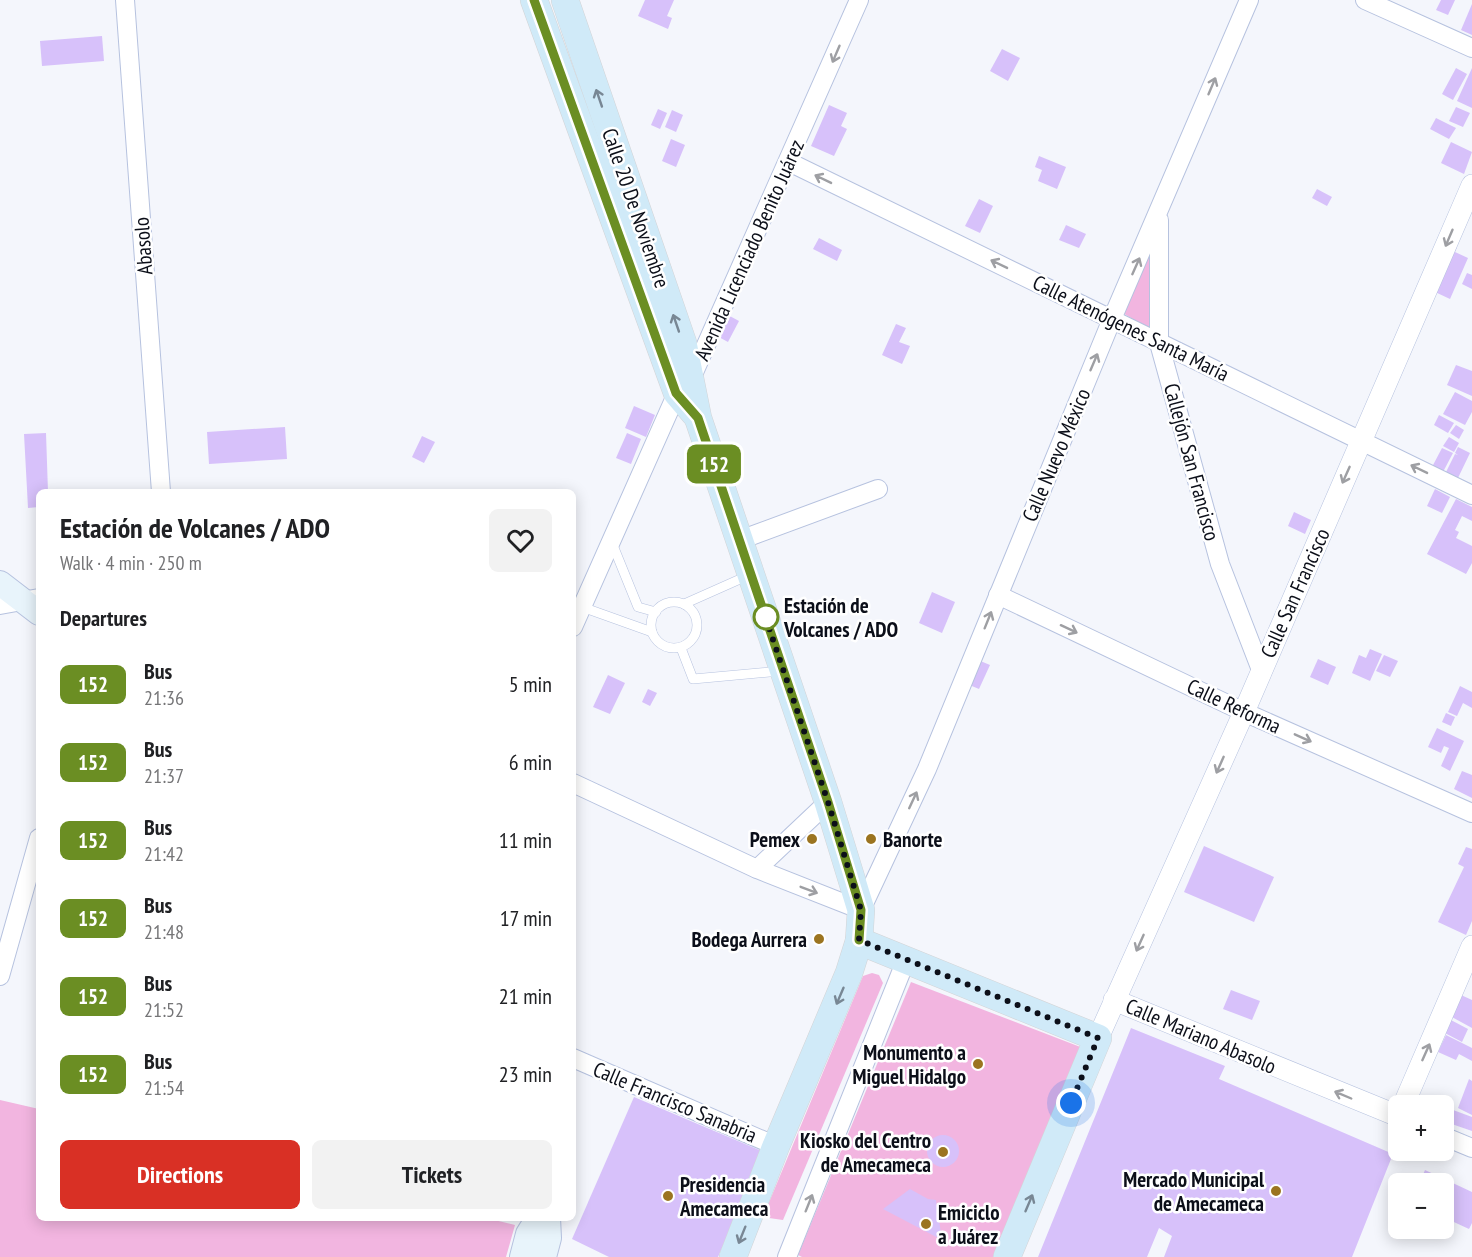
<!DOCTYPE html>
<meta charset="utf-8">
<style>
:root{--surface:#fff;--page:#f2f2f2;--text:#202124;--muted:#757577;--accent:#d93025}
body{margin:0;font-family:"PT Sans Narrow",sans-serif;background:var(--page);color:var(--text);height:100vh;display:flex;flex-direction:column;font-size:22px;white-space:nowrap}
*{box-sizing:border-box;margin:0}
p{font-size:20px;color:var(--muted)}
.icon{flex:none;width:33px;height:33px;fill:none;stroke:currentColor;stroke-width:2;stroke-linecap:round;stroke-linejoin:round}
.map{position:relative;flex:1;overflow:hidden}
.sheet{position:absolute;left:36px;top:489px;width:540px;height:732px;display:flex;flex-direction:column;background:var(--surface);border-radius:9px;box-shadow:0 3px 15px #0003}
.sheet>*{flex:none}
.badge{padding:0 12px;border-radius:9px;font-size:21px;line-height:39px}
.fabs{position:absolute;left:1388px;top:1095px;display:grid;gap:12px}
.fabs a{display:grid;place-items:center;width:66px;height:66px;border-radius:9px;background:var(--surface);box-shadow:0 3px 15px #0003;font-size:30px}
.you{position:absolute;width:30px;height:30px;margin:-15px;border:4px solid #fff;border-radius:50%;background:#1a73e8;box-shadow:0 0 0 9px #1a73e833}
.map>.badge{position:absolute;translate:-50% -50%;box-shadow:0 0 0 3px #fff}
h2{padding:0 24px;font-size:22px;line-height:54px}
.round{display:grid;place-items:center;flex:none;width:63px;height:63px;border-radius:9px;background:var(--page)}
.summary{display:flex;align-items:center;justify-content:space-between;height:102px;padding:0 24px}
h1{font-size:28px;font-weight:600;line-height:45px}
.primary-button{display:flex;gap:12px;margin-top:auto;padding:12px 24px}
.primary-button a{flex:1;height:69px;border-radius:9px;background:var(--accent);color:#fff;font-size:24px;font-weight:600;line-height:69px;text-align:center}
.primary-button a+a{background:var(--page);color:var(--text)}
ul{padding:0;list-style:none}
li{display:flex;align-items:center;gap:18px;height:78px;padding:0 24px}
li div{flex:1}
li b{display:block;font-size:22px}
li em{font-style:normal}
li .badge{min-width:66px;font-weight:700;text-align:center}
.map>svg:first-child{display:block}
</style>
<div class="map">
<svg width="1472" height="1257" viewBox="0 0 1472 1257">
<rect width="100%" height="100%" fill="#f4f6fc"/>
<g fill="#f2b5e0">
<polygon points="1156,224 1155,332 1121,312"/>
<polygon points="872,973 879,975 883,983 783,1220 769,1218 765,1212 863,976"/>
<polygon points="911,982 1083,1048 998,1257 802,1257 798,1255"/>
<polygon points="0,1100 39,1109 39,1218 486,1218 515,1225 506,1257 0,1257"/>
</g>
<g fill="#d7c1fa">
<polygon points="645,0 674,0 667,16 672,18 668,29 638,16"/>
<polygon points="1441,0 1455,0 1448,15 1436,10"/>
<polygon points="1472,4 1472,35 1461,30"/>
<polygon points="102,36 104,61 42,66 40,41"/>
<polygon points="1002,49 1020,58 1008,81 990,71"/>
<polygon points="1456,68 1467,74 1453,100 1442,94"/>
<polygon points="1472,68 1472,108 1457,101"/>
<polygon points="829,105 847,113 841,126 847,129 834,156 811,146"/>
<polygon points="1456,107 1470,113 1463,127 1449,121"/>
<polygon points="658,109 667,113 660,129 651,125"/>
<polygon points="672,110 683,115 676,132 665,127"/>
<polygon points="1436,118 1456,128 1449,139 1430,129"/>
<polygon points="671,139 685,145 676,167 662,161"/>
<polygon points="1451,142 1472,152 1464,174 1441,163"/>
<polygon points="1039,156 1066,167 1057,189 1038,181 1042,170 1035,167"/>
<polygon points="1317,189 1332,197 1327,206 1312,198"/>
<polygon points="979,199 993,206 980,233 965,226"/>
<polygon points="1066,225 1086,234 1079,248 1059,240"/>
<polygon points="819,238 842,250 837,261 813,249"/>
<polygon points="1454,246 1457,247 1455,252 1468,258 1450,299 1435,292"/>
<polygon points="1467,273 1472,275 1472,289 1462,284"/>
<polygon points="726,314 739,321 728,342 715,335"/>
<polygon points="896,324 906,328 899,342 910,346 902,364 882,355"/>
<polygon points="1456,365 1472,371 1472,396 1447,385"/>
<polygon points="1455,392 1472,401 1472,412 1465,425 1443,414"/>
<polygon points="634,406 655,415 646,437 625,428"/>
<polygon points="1439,415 1454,423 1448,433 1434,425"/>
<polygon points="1456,425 1464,430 1459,439 1450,433"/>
<polygon points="285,427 287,459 209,464 207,432"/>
<polygon points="46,433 48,492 39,492 39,507 28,508 24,434"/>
<polygon points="627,433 641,439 631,464 616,458"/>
<polygon points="422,436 435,442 424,463 412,457"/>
<polygon points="1449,437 1459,443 1454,452 1443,446"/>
<polygon points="1458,447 1470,453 1457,480 1445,474 1455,454 1458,455 1455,453"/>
<polygon points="1442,448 1453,453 1443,472 1432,467"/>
<polygon points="1435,489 1450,497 1442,513 1427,506"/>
<polygon points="1456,499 1472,507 1472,521 1462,516 1455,530 1459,532 1456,538 1472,546 1472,563 1466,574 1427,554"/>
<polygon points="1294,512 1311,520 1305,534 1288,526"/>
<polygon points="932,592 955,602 942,633 919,623"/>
<polygon points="1370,649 1382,654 1370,681 1352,673 1359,655 1366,658"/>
<polygon points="1384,655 1398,661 1390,677 1376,671"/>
<polygon points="1318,659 1336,667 1328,685 1310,677"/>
<polygon points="978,660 990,665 979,689 967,684"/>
<polygon points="608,675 625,683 610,714 593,707"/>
<polygon points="1460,686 1472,692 1472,708 1463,703 1457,716 1448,712"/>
<polygon points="648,689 657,693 650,706 642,702"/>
<polygon points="1446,713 1455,717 1451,726 1442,722"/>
<polygon points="1437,728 1464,741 1450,771 1441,766 1449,748 1444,746 1441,753 1428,747"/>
<polygon points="1462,771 1472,775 1472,798 1454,789"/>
<polygon points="1204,846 1274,877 1254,922 1184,892"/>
<polygon points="1466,847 1472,849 1472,921 1466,935 1438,922 1464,867 1458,864"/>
<polygon points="1231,990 1260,1001 1252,1020 1223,1009"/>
<polygon points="1461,995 1472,1000 1472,1028 1450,1016"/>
<polygon points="1449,1019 1468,1029 1462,1042 1443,1032"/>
<polygon points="1131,1028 1225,1066 1219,1079 1393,1154 1352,1257 1164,1257 1172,1236 1159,1228 1147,1257 1038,1257"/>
<polygon points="1446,1035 1472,1048 1472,1061 1459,1054 1456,1060 1438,1052"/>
<polygon points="1469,1079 1472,1081 1472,1115 1458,1108"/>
<polygon points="634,1097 764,1152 718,1257 609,1257 572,1239"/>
<polygon points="1445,1107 1472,1117 1472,1131 1443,1121"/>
<circle cx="943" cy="1151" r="16"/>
<polygon points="1425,1170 1472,1192 1472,1223 1469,1229 1443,1217 1443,1184 1419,1184"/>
<polygon points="910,1189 928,1199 936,1200 942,1240 883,1209"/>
</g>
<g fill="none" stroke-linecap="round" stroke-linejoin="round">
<defs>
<g id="service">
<polyline points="612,543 638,607 656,612"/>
<circle cx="674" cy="625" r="23"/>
<polyline points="684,604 747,576"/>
<polyline points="582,607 652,632"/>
<polyline points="681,648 693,679 780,671"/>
</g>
<g id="minor">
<polyline points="125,0 161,492"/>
<polyline points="1365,0 1472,48"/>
<polyline points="789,162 1472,495"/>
<polyline points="1159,220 1159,343 1220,564 1261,670"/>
<polyline points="740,540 878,489"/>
<polyline points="998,595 1244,712 1472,813"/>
<polyline points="0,605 39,598"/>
<polyline points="573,627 677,393 691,379 859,0"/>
<polyline points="573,783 757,869 861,910 927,769 1112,319 1249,0"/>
<polyline points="757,869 828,802"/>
<polyline points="0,976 39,838"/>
<polyline points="573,1058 776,1146"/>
<polyline points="1443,1136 1472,1148"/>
<polyline points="787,1257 906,960"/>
</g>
<g id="tertiary">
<polyline points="1114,1000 1398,1116"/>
<polyline points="1098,1038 1244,712 1472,185"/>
<polyline points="1403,1106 1472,946"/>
</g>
<g id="secondary">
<polyline points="0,583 39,613"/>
<polyline points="522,1257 528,1234 538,1218"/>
<polyline points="544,1257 549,1238 548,1218"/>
</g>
<g id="primary">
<polyline points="534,0 677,393 695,414"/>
<polyline points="565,0 683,343 698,418 828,802 861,910 859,941 849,973 776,1146 733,1257"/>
<polyline points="859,941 1098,1038 1007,1257"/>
</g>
</defs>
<use href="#service" stroke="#b6c2df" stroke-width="10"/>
<use href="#minor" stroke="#b6c2df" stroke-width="20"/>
<use href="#tertiary" stroke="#b6c2df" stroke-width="22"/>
<use href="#secondary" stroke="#b6c2df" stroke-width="26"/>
<use href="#primary" stroke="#d3d4d6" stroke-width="28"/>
<use href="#service" stroke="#fff" stroke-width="9"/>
<use href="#minor" stroke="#fff" stroke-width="18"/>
<use href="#tertiary" stroke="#fff" stroke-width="21"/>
<use href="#secondary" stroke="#e8f4fb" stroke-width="24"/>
<use href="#primary" stroke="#d0eaf8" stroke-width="27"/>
</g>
<defs><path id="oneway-shaft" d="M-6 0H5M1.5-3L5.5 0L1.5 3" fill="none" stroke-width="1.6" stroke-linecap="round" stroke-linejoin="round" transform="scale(1.5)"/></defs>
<g stroke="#9e9fa3">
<use href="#oneway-shaft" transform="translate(836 54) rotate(113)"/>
<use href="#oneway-shaft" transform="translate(1212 86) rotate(-67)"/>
<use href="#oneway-shaft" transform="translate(823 179) rotate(-154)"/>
<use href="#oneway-shaft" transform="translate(1449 238) rotate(113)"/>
<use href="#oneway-shaft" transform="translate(999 264) rotate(-154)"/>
<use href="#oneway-shaft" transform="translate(1136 266) rotate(-66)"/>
<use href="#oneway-shaft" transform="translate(1094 362) rotate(-67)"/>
<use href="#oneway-shaft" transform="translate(1419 469) rotate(-154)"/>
<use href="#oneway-shaft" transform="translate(1346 475) rotate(114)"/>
<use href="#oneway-shaft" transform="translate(988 620) rotate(-68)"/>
<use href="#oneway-shaft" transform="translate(1069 629) rotate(25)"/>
<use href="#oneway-shaft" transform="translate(1303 738) rotate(24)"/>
<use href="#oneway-shaft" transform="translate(1220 765) rotate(114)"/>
<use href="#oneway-shaft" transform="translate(913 800) rotate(-65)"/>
<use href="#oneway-shaft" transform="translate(809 890) rotate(21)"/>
<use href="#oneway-shaft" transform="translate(1140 943) rotate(114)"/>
<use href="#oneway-shaft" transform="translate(1426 1052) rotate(-66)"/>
<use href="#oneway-shaft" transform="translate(1343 1095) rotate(-157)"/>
<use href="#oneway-shaft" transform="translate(809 1203) rotate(-68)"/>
</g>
<g stroke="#788794">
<use href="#oneway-shaft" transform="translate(599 98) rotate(-109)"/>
<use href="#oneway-shaft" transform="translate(676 323) rotate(-109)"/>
<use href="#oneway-shaft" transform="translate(840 996) rotate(113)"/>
<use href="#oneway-shaft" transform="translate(1029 1203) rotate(-67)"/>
<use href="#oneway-shaft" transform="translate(742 1235) rotate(112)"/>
</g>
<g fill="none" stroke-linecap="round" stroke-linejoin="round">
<defs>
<polyline id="line" points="534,0 676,393 698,418 828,802 861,910 859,940"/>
</defs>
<use href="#line" stroke="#fff" stroke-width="14"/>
<use href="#line" stroke="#6b8e23" stroke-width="9"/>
<polyline stroke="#0c0f19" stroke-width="6" stroke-dasharray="0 10.8" points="766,617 764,613 828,802 861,910 859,940 1098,1038 1071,1103"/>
</g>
<circle fill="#fff" stroke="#6b8e23" stroke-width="3" cx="766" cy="617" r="12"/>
<g fill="#9b7420" stroke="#fff" stroke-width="2">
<circle cx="812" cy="839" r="6"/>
<circle cx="871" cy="839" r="6"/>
<circle cx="819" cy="939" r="6"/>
<circle cx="978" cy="1064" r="6"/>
<circle cx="943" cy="1152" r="6"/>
<circle cx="1276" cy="1191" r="6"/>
<circle cx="668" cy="1196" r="6"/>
<circle cx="926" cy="1224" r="6"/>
</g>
<g text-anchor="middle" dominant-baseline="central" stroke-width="5" stroke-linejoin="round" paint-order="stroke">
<g font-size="21" fill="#0c0f19" stroke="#fff">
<text transform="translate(636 208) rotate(71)">Calle 20 De Noviembre</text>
<text transform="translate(143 246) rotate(-94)">Abasolo</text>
<text transform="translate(749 250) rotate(-66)">Avenida Licenciado Benito Juárez</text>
<text transform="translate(1131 328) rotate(26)">Calle Atenógenes Santa María</text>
<text transform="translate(1056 455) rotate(-67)">Calle Nuevo México</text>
<text transform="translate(1192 462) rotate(75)">Callejón San Francisco</text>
<text transform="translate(1295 593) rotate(-66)">Calle San Francisco</text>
<text transform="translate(1234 706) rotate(25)">Calle Reforma</text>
<text transform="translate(1201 1036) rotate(23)">Calle Mariano Abasolo</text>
<text transform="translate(675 1102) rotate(23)">Calle Francisco Sanabria</text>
</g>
<g font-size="21" font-weight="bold" fill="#0c0f19" stroke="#fff" text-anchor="start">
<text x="784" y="605">Estación de<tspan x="784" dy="24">Volcanes / ADO</tspan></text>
</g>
<g font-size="21" font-weight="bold" fill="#0c0f19" stroke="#fff" text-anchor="end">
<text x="800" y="839">Pemex</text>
<text x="883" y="839" text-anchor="start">Banorte</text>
<text x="807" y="939">Bodega Aurrera</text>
<text x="966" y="1052">Monumento a<tspan x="966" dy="24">Miguel Hidalgo</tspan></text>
<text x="931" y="1140">Kiosko del Centro<tspan x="931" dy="24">de Amecameca</tspan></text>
<text x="1264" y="1179">Mercado Municipal<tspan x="1264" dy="24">de Amecameca</tspan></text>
<text x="680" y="1184" text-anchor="start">Presidencia<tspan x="680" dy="24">Amecameca</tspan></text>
<text x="938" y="1212" text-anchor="start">Emiciclo<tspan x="938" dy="24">a Juárez</tspan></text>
</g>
</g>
</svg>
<div class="fabs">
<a>+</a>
<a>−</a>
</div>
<div class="you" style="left:1071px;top:1103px"></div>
<b class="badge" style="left:714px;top:464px;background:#6b8e23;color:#fff">152</b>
<section class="sheet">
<div class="summary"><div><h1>Estación de Volcanes / ADO</h1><p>Walk · 4 min · 250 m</p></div><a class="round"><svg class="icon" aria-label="heart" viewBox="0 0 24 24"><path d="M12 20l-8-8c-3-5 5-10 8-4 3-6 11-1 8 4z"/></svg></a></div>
<h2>Departures</h2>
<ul>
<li><span class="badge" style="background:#6b8e23;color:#fff">152</span><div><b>Bus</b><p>21:36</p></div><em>5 min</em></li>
<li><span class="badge" style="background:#6b8e23;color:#fff">152</span><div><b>Bus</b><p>21:37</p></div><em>6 min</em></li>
<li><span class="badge" style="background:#6b8e23;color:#fff">152</span><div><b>Bus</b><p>21:42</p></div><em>11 min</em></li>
<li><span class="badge" style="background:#6b8e23;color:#fff">152</span><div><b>Bus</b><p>21:48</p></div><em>17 min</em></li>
<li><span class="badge" style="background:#6b8e23;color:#fff">152</span><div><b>Bus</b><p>21:52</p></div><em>21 min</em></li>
<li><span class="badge" style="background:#6b8e23;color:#fff">152</span><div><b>Bus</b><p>21:54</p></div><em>23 min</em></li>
</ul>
<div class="primary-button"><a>Directions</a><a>Tickets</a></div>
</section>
</div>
